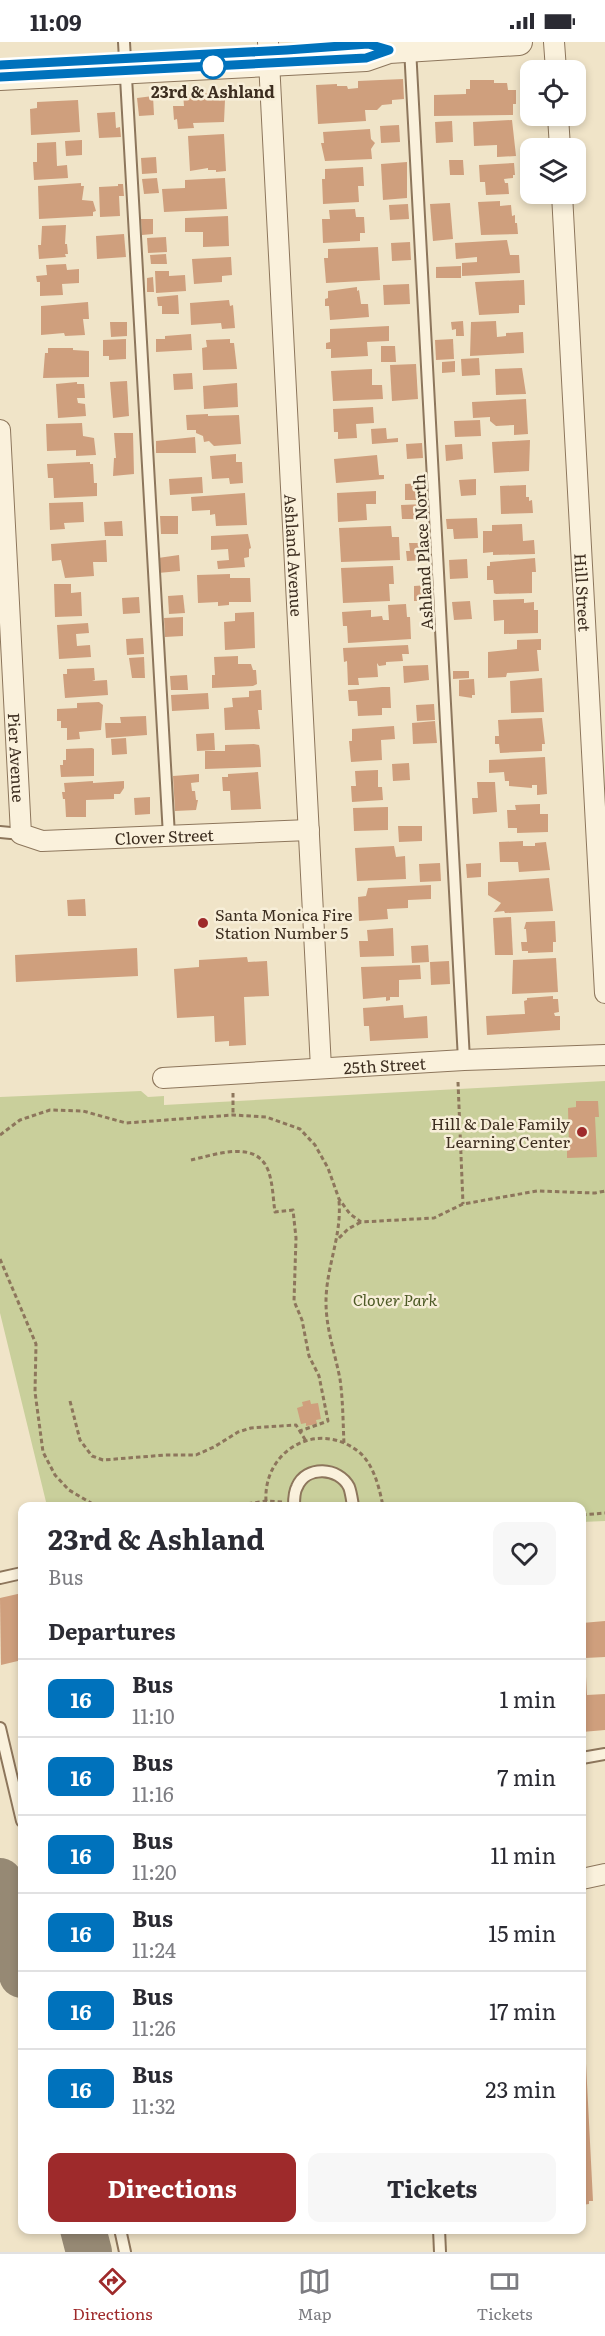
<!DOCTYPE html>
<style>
:root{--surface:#fff;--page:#f7f7f7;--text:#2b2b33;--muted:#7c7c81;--line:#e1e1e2;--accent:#9e2a2b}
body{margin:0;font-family:Literata,serif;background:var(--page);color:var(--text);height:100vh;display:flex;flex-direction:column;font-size:22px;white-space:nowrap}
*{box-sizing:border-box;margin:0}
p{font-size:20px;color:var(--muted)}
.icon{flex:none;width:33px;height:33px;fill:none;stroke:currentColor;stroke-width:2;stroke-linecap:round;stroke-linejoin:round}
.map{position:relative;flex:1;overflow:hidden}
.side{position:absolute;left:18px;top:1460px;width:568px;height:732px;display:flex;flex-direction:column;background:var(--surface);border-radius:12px;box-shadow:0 3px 9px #0003}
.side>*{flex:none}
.badge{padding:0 12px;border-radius:9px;font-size:21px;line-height:39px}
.controls{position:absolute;left:520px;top:18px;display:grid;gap:12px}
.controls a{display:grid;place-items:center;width:66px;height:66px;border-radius:12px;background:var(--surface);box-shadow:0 3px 9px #0003;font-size:30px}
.map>.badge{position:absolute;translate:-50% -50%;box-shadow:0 0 0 3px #fff}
h2{padding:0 30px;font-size:22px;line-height:54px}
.round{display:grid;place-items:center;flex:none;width:63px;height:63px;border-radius:12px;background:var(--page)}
.head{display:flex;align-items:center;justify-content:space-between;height:102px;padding:0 30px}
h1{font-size:28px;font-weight:700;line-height:45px}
.primary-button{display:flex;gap:12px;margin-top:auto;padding:12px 30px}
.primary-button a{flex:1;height:69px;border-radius:12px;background:var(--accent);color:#fff;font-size:24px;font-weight:700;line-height:69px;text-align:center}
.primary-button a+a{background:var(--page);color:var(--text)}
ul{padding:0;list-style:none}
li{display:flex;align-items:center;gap:18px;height:78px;padding:0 30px;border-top:2px solid var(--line)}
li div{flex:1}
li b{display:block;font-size:22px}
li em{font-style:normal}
li .badge{min-width:66px;font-weight:700;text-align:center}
.status{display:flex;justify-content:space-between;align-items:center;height:42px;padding:0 30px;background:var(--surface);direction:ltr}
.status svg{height:16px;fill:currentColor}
.tabs{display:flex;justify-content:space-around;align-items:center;height:84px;border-top:2px solid var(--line);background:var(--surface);font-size:16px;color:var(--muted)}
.tabs a{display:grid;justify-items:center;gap:3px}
.tabs .selected{color:var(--accent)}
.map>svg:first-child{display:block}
</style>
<div class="status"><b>11:09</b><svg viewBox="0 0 49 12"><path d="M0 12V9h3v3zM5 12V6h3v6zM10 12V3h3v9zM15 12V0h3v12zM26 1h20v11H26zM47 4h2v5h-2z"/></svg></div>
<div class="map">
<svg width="605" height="2210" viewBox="0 0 605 2210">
<rect width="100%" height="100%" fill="#f0e4c8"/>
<polygon fill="#c9cf9b" points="605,1039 605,1479 582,1480 582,1464 47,1464 0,1271 0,1055 141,1049 148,1055 164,1054 164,1063"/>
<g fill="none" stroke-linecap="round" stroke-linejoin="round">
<g stroke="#968974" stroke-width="46">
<polyline points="0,1839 22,1933"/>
<polyline points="83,2187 89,2210"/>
</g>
</g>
<g fill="#cf9f7d">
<polygon points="403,37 404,57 392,58 392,62 382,63 377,68 365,68 366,79 318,82 316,43 337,42 337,44 347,44 348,47 358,46 358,39"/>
<polygon points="470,38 494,38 494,41 507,41 508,48 516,48 516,62 513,62 513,73 434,74 434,53 466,52 466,47 470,47"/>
<polygon points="222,51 222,58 225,58 224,80 193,81 194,86 178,87 177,77 174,78 173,64 184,64 183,52"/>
<polygon points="153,54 154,73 139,74 137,56"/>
<polygon points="78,58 80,90 31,93 30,67 37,66 37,60"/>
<polygon points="115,70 116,86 120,85 121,95 99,96 97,71"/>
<polygon points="512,78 516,114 497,115 497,103 474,104 473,80"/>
<polygon points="452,79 453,100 436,101 435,80"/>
<polygon points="399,83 400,100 381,101 380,84"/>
<polygon points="370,87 371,97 375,101 371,107 372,117 325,119 321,101 324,101 323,90"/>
<polygon points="224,92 226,129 216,130 216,128 208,128 208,126 190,129 188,94"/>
<polygon points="82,98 82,113 66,114 65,99"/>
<polygon points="56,100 57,124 67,123 68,136 34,138 33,120 37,120 37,101"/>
<polygon points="156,115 157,131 142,132 141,116"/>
<polygon points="449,118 463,118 464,133 450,133"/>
<polygon points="407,120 407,156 383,158 381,122"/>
<polygon points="514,121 515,133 513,133 513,136 504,137 505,141 508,141 509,152 486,153 485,140 480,140 479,123"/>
<polygon points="363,125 364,144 358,144 359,160 323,162 322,137 325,137 325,127"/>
<polygon points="157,136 159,151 144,152 142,137"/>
<polygon points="225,136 227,167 164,170 162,147 185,146 185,138"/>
<polygon points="81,141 81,144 84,144 82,158 93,159 96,169 93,170 93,174 39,177 38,144"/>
<polygon points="118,142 123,142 124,154 119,154 120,174 100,175 99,145 118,144"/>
<polygon points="500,159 500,164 511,163 512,174 515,173 515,181 517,181 518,192 481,193 478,160"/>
<polygon points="450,161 453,197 433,199 430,162"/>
<polygon points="408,162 409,177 390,178 389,163"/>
<polygon points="355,167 356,175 364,175 365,191 360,191 360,199 323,201 322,177 330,177 329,168"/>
<polygon points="228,174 229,204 203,205 203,190 185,190 185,176"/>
<polygon points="141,177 153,177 153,192 142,193"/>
<polygon points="66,183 65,202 67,202 68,212 65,212 66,215 39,217 38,203 41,203 42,184"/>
<polygon points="124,192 126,215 97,217 96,194"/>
<polygon points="166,195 167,210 148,211 147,196"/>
<polygon points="507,198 510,213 519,213 520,231 462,234 462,221 477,220 477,215 456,217 455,201"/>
<polygon points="410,200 411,218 392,219 391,201"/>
<polygon points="378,205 380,238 326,241 324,216 328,216 328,207"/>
<polygon points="166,212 167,222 151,222 150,213"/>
<polygon points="231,215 232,233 222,234 222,240 194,242 192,217"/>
<polygon points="66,222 67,228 79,227 79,241 62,242 63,253 40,254 40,240 37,240 36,234 47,233 46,223"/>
<polygon points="461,224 461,236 436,236 436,225"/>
<polygon points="155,229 169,229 169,234 185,233 186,249 156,251"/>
<polygon points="153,235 154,250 147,250 147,236"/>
<polygon points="524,238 525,263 519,263 519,271 479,273 475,240"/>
<polygon points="409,242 410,262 384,263 383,243"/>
<polygon points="357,245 357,249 359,248 361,262 368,262 369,275 330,278 329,264 325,264 325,257 328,256 328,249"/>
<polygon points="178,253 179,272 162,272 162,264 158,264 157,255"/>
<polygon points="229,258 230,264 233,263 235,286 222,287 221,281 191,283 190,261"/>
<polygon points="88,260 89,277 83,277 85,293 65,294 64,291 41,293 41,264"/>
<polygon points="463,279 464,294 456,294 456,287 452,288 451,280"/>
<polygon points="496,279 497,295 506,294 506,291 523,290 524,311 470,314 471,280"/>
<polygon points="110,280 127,280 127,294 111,295"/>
<polygon points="389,284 389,299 367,300 368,314 331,316 331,307 326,307 326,301 330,300 330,287"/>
<polygon points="191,292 192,308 156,310 156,297 165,297 165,294"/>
<polygon points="126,297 126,317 109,318 109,314 103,314 103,298"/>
<polygon points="230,297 230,301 234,301 237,327 203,328 202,306 207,305 206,298"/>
<polygon points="453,297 454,317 436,318 435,298"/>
<polygon points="381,304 395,304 396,320 381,320"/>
<polygon points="48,306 73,306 73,308 89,309 89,335 43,336 45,311 48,311"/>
<polygon points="479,316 480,333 462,334 461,317"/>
<polygon points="455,319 455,330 442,331 442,320"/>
<polygon points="416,322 418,357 392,359 390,323"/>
<polygon points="522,326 526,352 496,353 495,327"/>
<polygon points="372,327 372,343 382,343 383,357 333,359 331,329"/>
<polygon points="192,331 193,347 174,348 173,332"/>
<polygon points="127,339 129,374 113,376 110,340"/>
<polygon points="77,340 77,342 84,342 85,356 77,356 78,361 85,362 86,374 58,376 56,342"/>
<polygon points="237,341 238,365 204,367 203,344"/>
<polygon points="526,357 528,392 514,393 514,383 496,384 490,379 490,375 473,376 472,360"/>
<polygon points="373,365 374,381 356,382 357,396 338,397 338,390 334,390 333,367"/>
<polygon points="208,372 208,374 239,373 241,402 214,404 209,399 204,400 203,394 196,391 196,388 187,388 186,373"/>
<polygon points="480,378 481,394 455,395 454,379"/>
<polygon points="82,381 83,394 94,396 96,413 76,414 76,408 47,409 46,382"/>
<polygon points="386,386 387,397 398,396 398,400 372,402 371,387"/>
<polygon points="114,391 133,391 134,432 113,434 114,416 116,416"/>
<polygon points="195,395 196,411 156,411 156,399"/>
<polygon points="530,398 529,429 494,431 492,400"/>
<polygon points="422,401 423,416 407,417 406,402"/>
<polygon points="462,402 463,417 446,419 445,403"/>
<polygon points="236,412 236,420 242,420 243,441 230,442 229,436 212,437 210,414"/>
<polygon points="377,413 379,433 384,433 384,437 336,441 334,417"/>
<polygon points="90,420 90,422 93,422 94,441 97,441 97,454 54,456 53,436 48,436 47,422"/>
<polygon points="202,435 203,451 170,453 169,437"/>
<polygon points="476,437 476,453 461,454 459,438"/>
<polygon points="422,441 423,458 405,458 405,442"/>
<polygon points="526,443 526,455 529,455 529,459 532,458 533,471 501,472 500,444"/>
<polygon points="376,449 376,462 366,462 367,478 338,480 337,451"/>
<polygon points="245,451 247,483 216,484 215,472 210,473 210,468 192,469 191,455"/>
<polygon points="83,460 84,480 64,481 65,487 50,488 49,461"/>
<polygon points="425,462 426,474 424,477 402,477 401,463"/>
<polygon points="160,474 178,474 178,492 161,492"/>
<polygon points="477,476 478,496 454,497 453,487 447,487 446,477"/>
<polygon points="122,479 123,494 105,494 104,480"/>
<polygon points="522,482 523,499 534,498 535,512 493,513 493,510 483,511 483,489 492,489 492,483"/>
<polygon points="391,484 392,495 399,495 400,518 341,520 339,486"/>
<polygon points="248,492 251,506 249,507 249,515 244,516 245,525 218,527 217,519 229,518 228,507 211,508 211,494"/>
<polygon points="106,498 107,520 93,520 94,534 65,536 61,518 52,519 51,502"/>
<polygon points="409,501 426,501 427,518 407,519 406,509 410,509"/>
<polygon points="179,513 180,529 158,531 158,516"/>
<polygon points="535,516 536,530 532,530 532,551 496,552 494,551 493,538 487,538 487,524 490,524 490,520"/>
<polygon points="467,517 468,536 450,537 449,518"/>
<polygon points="393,524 394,542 389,542 390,559 343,561 341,526"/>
<polygon points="230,532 230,536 250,536 251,560 229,560 229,563 218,564 218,560 198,561 197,533"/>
<polygon points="54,542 71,542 71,551 81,550 82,574 55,575"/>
<polygon points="429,543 429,559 414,559 414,544"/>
<polygon points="183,553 185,571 169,572 168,554"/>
<polygon points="139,555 140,571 123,572 122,556"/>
<polygon points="524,557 524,561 534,560 534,568 538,568 538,591 504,592 504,578 494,579 493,558"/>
<polygon points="470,559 472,577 454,578 452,560"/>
<polygon points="406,562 407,575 410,575 411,597 348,601 347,584 343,584 342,570 371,568 371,575 382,574 383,578 389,578 388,563"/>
<polygon points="254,570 255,606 225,608 224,580 235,579 235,571"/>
<polygon points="183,575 183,594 165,595 164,576"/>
<polygon points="88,581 89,591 76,592 77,604 90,603 91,615 59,617 57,583"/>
<polygon points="143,596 144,612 127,613 126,597"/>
<polygon points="541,597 541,608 537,608 539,629 507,631 506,635 488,636 488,610 517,607 517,598"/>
<polygon points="408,603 409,612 402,612 403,619 386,620 386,623 379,624 377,621 378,635 358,636 359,643 348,643 347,619 344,620 343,606"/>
<polygon points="238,614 238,622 251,622 253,628 256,628 257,642 253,644 212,646 212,633 215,633 214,615"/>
<polygon points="144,615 145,636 132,636 129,616"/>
<polygon points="428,623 429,638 404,641 403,624"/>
<polygon points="94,626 95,638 92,639 107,638 108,653 65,656 63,632 67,632 67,627"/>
<polygon points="453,629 469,629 469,636 453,637"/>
<polygon points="187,633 188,648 171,648 170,634"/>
<polygon points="542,636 544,670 511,671 510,639"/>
<polygon points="474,637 475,653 472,653 472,656 459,654 459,638"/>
<polygon points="382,645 390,645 391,666 382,666 382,673 358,674 357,659 349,659 348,648"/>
<polygon points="261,648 262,668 258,668 260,687 225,688 224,666 233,665 232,656 249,655 249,649"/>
<polygon points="208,651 209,667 172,669 171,653"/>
<polygon points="99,660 103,663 101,688 79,690 80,697 67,698 67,686 61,686 61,679 57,679 57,667 77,666 77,661"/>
<polygon points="434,662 435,678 417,679 416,663"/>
<polygon points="146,674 147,693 106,696 105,681 121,681 120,675"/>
<polygon points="542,676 545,702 542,702 542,709 500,711 499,702 495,702 495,694 499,694 498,678"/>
<polygon points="435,679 437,701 413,702 412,681"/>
<polygon points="394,684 395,697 381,698 382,718 351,720 349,699 352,699 352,687"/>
<polygon points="214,691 215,708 197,709 196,692"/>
<polygon points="126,696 127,712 112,713 111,697"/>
<polygon points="254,702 259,703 260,708 261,725 205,727 205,709 225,709 225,703"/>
<polygon points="92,706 94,707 94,734 61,735 60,723 63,723 63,718 66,718 66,707"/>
<polygon points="545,715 547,752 537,753 537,743 532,743 532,746 509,744 509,739 505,739 504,730 489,731 489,718"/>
<polygon points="409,721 410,738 393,739 392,722"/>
<polygon points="378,728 378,745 382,745 383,758 352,760 351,744 356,744 355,729"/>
<polygon points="258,730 261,767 231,768 230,749 223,749 222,735 228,735 228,732"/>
<polygon points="199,732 199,740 191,741 192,749 195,749 196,758 198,758 196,768 175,769 173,734"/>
<polygon points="93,739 93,741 124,739 124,746 120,752 114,752 114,757 86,758 86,775 66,775 65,757 63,757 62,750 65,750 64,741"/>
<polygon points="477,740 495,740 497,770 473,772 472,756 478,756"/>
<polygon points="150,755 150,772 135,773 134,756"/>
<polygon points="540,762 540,772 548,772 548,790 517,791 517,786 508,786 507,768 516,768 515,763"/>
<polygon points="388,765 388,788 354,789 353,766"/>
<polygon points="398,784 422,784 422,799 399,800"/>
<polygon points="523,799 523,804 535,804 535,801 546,800 550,828 519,830 518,820 500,820 499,800"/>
<polygon points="394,804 396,815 405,814 406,837 357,839 355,806"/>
<polygon points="440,821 441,839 420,840 419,822"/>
<polygon points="481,821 481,835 467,836 466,822"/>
<polygon points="549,836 553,869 505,871 504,869 494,870 501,861 488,853 488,840"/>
<polygon points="431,843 431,857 408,858 408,866 387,867 388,877 359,879 358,855 366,854 368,846"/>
<polygon points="85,857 86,874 68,874 67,858"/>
<polygon points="511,875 513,913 495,913 493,876"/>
<polygon points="555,879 556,900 553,900 553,910 528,911 528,909 522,909 521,900 527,900 526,887 524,887 526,880"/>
<polygon points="393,886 394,914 360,915 359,899 368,899 367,888"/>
<polygon points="428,903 429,920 412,921 411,904"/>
<polygon points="137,906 138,934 16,940 15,913"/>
<polygon points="247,915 248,920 267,919 269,954 244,955 246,1003 229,1004 229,999 215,1000 214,974 177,976 174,927 199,925 199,918"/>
<polygon points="556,916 558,950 512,952 513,918"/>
<polygon points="449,919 450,942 431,943 430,920"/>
<polygon points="420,923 421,937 399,938 399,955 390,955 390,958 386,959 386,955 363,957 361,925"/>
<polygon points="553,954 553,957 558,957 559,970 554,971 555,974 560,974 560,988 487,993 486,974 525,972 524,959 527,958 527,956"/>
<polygon points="403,963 404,976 427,974 428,996 370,999 369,984 364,984 363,966"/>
<polygon points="576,1059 598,1059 599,1075 595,1075 597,1115 567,1116 567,1106 569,1106 568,1066 576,1065"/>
<polygon points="310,1358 311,1362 318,1361 321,1377 316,1378 317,1382 306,1384 306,1381 301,1382 297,1366 303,1364 302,1360"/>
<polygon points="22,1551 22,1618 1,1623 0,1556"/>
<polygon points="605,1579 605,1615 585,1616 587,1653 605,1652 605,1688 582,1690 582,1581"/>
<polygon points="582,2002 585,2002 593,2159 589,2159 589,2162 582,2163"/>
</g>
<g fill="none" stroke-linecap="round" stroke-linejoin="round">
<defs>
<g id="service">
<polyline points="124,0 169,794"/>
<polyline points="410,6 464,1018"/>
<polyline points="0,790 21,792"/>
<path d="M294,1464C294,1458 294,1450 297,1445C306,1423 339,1425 349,1445C351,1450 352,1458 353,1464"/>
<polyline points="0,1536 22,1531"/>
<polyline points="0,1686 22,1779"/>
<polyline points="582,1716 605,1712"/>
<polyline points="120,2187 125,2210"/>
<polyline points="439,2187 440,2210"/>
</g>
<g id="minor">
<path id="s1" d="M268,0L321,1026"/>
<polyline points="554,0 556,28"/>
<polyline points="558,74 560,106"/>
<path id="s2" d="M562,152L605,951"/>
<path id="s3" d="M0,388L21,792L42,799L309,788"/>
<path id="s4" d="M163,1036L464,1018L605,1013"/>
<polyline points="582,1837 605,1832"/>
</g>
<polyline id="tertiary" points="0,35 366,16 389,8 519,0"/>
</defs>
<use href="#service" stroke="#8d765c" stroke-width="14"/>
<use href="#minor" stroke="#8d765c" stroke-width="22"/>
<use href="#tertiary" stroke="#8d765c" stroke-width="28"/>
<g stroke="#8d765c" stroke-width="3" stroke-dasharray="4.5 3" stroke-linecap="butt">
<polyline points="458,1040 463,1162"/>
<polyline points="233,1051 233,1073"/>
<polyline points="0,1093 20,1078 50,1068 83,1069 126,1081 233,1073 266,1075 300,1087 315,1103 328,1126 339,1157 350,1172 361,1180 434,1176 463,1162 537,1149 595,1151 605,1149"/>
<path d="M191,1118C214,1113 256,1097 268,1128C273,1141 273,1157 275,1170L293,1168L296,1196L294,1259L302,1278L309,1314L319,1334L328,1379L300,1389"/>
<path d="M339,1159C342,1194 326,1225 326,1260C326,1287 335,1311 340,1337C343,1358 343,1381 344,1402"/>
<polyline points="339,1196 348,1187 361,1180"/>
<polyline points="0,1217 36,1302 35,1350 43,1410 55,1433 69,1448 96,1464"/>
<polyline points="70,1359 80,1398 92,1414 103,1418 165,1413 196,1413 214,1405 238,1390 251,1386 296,1383 306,1399"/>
<path d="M266,1459C263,1408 318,1377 359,1410C374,1423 379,1445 383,1464"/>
<polyline points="233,1464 266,1459 282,1460"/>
<polyline points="582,1473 605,1471"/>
</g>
<use href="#service" stroke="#faf1dc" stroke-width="10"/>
<use href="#minor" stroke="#faf1dc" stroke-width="20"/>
<use href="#tertiary" stroke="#faf1dc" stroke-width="26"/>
</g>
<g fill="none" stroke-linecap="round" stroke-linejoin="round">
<defs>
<polyline id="line" points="0,23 287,8 368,2 389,8 366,16 0,35"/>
</defs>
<use href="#line" stroke="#fff" stroke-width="14"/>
<use href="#line" stroke="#0072bc" stroke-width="9"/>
</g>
<circle fill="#fff" stroke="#0072bc" stroke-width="3" cx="213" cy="24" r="12"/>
<g fill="#9e2a2b" stroke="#f7eed8" stroke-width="2">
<circle cx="203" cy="881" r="6"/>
<circle cx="582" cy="1090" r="6"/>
</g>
<g text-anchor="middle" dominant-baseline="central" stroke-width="5" stroke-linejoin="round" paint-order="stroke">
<g font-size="16" font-weight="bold" fill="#3d2e20" stroke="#f7eed8">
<text x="213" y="49">23rd &amp; Ashland</text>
</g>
<g font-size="16" fill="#3d2e20" stroke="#f7eed8">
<text transform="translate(422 510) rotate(-93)">Ashland Place North</text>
<text stroke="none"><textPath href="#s1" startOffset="514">Ashland Avenue</textPath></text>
<text stroke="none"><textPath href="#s2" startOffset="399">Hill Street</textPath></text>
<text stroke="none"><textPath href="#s3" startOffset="328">Pier Avenue</textPath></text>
<text stroke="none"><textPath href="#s3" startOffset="549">Clover Street</textPath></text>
<text stroke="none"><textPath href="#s4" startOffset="222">25th Street</textPath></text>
</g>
<g font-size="16" fill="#3d2e20" stroke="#f7eed8" text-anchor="start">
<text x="215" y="872">Santa Monica Fire<tspan x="215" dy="18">Station Number 5</tspan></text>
<text x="570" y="1081" text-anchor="end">Hill &amp; Dale Family<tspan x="570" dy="18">Learning Center</tspan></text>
</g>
<g font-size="16" font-style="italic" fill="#4d5a26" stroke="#f7eed8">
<text x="395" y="1257">Clover Park</text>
</g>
</g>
</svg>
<div class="controls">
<a><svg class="icon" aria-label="locate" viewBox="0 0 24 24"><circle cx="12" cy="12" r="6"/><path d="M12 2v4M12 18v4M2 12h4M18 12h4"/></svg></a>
<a><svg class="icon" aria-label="layers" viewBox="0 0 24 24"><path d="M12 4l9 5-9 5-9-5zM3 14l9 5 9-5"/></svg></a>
</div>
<section class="side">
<div class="head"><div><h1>23rd &amp; Ashland</h1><p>Bus</p></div><a class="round"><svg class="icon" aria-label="heart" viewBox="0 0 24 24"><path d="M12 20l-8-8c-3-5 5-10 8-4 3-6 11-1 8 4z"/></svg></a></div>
<h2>Departures</h2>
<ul>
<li><span class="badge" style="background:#0072bc;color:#fff">16</span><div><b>Bus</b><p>11:10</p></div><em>1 min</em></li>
<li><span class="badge" style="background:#0072bc;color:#fff">16</span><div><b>Bus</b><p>11:16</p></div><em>7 min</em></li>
<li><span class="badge" style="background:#0072bc;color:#fff">16</span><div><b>Bus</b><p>11:20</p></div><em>11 min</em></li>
<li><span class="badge" style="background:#0072bc;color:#fff">16</span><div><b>Bus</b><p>11:24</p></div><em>15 min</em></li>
<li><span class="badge" style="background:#0072bc;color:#fff">16</span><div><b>Bus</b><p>11:26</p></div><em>17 min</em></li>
<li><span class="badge" style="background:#0072bc;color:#fff">16</span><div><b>Bus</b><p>11:32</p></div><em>23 min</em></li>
</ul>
<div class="primary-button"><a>Directions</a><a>Tickets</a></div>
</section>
</div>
<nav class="tabs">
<a class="selected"><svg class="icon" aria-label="directions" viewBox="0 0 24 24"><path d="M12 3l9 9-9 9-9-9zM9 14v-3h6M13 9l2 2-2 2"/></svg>Directions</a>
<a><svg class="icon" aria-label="map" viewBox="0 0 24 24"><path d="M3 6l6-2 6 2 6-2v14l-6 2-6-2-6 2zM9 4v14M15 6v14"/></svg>Map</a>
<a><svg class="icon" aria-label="tickets" viewBox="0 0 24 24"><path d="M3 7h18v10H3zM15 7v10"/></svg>Tickets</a>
</nav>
